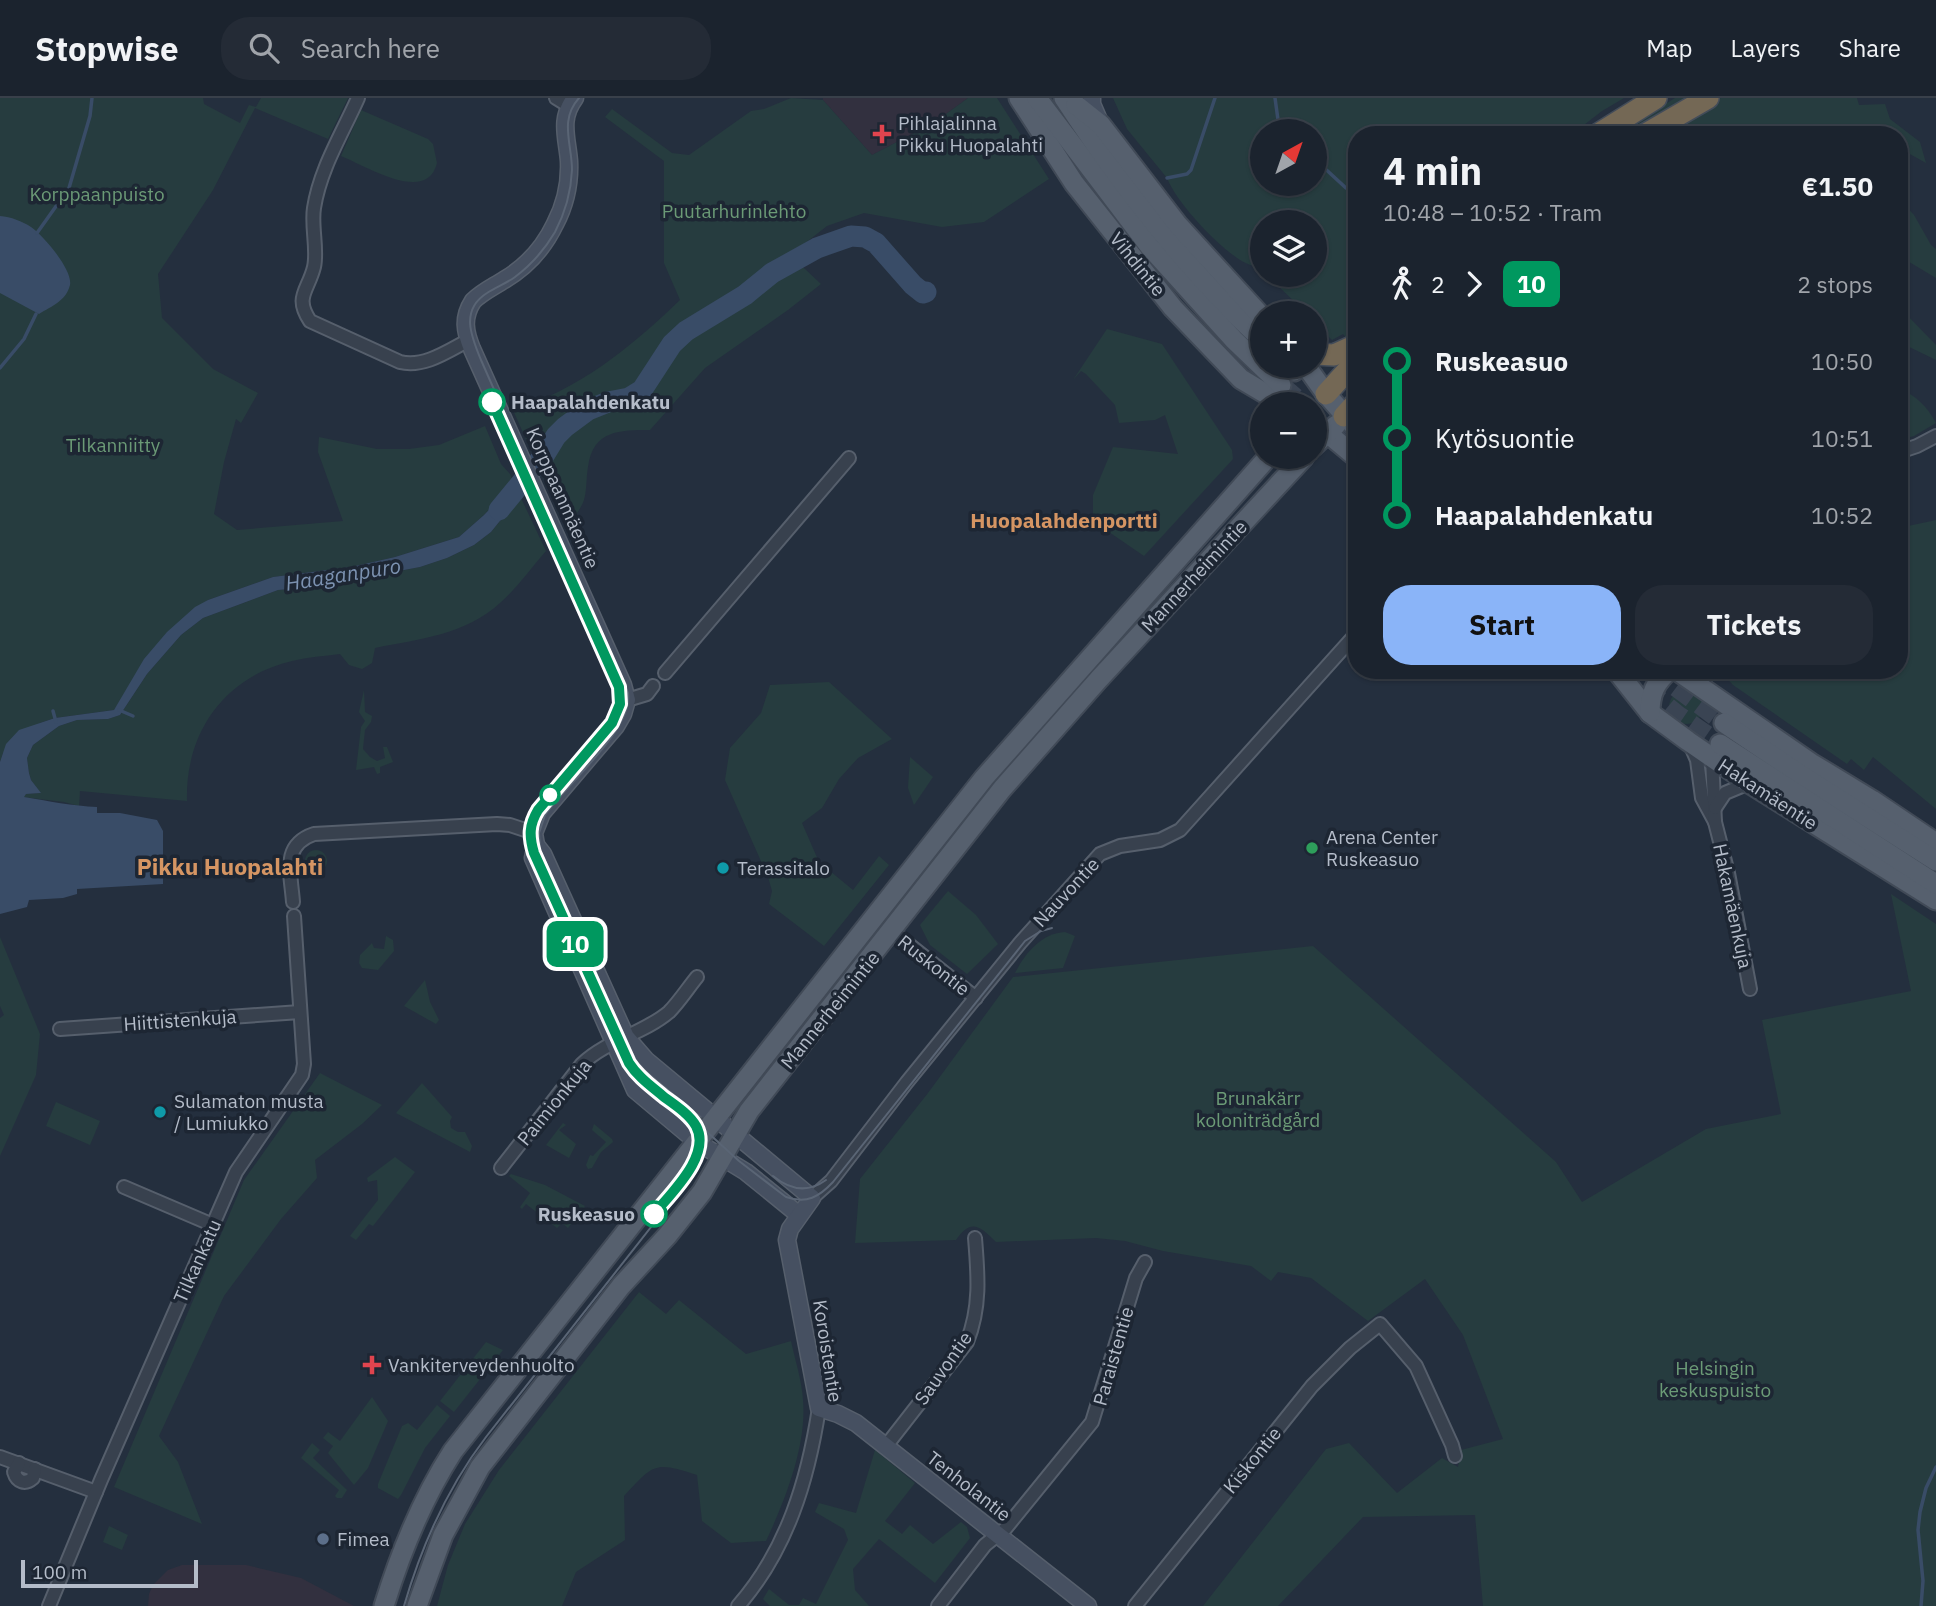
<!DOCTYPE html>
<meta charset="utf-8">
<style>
:root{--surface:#1b232e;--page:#242b36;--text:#f1f3f6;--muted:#a0a4aa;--line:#39404a;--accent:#8ab4f8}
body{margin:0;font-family:"IBM Plex Sans",sans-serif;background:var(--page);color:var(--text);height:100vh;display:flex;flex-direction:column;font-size:26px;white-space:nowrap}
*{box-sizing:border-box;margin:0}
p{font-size:23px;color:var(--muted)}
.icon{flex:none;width:38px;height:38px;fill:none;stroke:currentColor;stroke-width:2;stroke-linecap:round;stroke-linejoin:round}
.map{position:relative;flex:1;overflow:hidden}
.sheet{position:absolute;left:1348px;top:28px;width:560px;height:553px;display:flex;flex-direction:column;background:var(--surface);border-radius:28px;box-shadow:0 2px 5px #0004,0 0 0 2px var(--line)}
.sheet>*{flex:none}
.badge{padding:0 14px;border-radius:10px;font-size:24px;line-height:46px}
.needle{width:46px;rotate:40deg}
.buttons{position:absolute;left:1250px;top:21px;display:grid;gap:14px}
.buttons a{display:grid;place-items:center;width:77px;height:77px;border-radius:50%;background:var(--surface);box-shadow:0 2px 5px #0004,0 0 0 2px var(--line);font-size:35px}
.scale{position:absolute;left:21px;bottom:18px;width:177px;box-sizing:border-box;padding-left:7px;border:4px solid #b4bcc9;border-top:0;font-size:19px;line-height:24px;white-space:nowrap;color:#b4bcc9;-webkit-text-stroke:5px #1d2633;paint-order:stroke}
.map>.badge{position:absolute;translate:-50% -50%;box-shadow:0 0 0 4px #fff}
.legs{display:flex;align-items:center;gap:10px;height:77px;padding:0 35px;font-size:23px}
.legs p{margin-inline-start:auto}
.head{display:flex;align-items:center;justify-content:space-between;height:119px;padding:0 35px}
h1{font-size:38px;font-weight:700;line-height:52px}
.cta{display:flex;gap:14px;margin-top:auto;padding:14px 35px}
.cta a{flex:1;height:80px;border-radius:28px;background:var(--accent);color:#111;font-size:28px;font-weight:700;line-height:80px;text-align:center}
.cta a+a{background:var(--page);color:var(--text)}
ul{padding:0 35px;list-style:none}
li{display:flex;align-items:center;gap:24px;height:77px;font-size:26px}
li i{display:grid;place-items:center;width:10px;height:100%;margin:0 9px;background:currentColor}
li i::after{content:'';width:18px;height:18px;margin:-9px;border:5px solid;border-radius:50%;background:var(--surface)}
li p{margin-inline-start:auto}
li:first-child i{background:linear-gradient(#0000 50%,currentColor 0)}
li:last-child i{background:linear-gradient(currentColor 50%,#0000 0)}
header{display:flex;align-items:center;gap:42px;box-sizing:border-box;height:98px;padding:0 35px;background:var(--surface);border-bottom:2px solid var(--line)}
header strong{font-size:33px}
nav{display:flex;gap:38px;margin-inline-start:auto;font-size:24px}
.search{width:490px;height:63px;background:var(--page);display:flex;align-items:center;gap:18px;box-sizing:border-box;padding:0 24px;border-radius:28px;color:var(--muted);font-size:26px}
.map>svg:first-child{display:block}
</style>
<header>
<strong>Stopwise</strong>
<div class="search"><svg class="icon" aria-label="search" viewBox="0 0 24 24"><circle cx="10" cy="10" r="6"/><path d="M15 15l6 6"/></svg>Search here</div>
<nav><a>Map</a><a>Layers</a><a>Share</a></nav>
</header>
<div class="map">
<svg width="1936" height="1508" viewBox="0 0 1936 1508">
<rect width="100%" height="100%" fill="#242f3e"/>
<g fill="#32303f">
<polygon points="823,0 968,0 935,24 872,57 823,2"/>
<polygon points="182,1467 246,1467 301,1480 354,1508 148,1508 149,1496 153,1487 168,1472"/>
</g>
<g fill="#263c3f" fill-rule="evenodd">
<polygon points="0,0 203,0 204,6 240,25 249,7 256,9 261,0 348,0 328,41 255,10 213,92 158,176 162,220 213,271 258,295 241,325 236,321 224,364 214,416 237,432 343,423 318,354 319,339 377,351 409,351 439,347 485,328 501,366 510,376 514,386 484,417 459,439 395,459 351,469 273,479 208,502 114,612 55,620 40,625 3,655 0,664"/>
<path d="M791,0L823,2L872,57L935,24L968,0H997L1049,81L984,124L942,129L864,115L827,128L790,157L821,186L788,212L705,270L650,332C620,332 593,332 588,369C586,380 587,392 584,402C581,411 574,419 569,426C560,409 560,390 543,380L513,312C579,292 631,249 680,202L664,165V63L605,19L612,11L672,55L689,57L751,13L764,11Z"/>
<path d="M1113,0H1624L1602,13L1571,37H1356V238L1349,243L1343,236L1332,242L1314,224V215H1306L1267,177H1314V124H1262V172C1254,168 1244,165 1237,160C1214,144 1177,105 1167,80L1127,31ZM1262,33H1314V86H1262Z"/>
<polygon points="1675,0 1686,0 1626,37 1616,37"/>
<polygon points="1721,0 1857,0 1859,7 1885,6 1890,21 1920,44 1926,65 1899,50 1899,37 1657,37"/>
<path d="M361,12L428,41L433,46L437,65C427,107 366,68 341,58Z"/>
<polygon points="1899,101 1914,117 1931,147 1936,151 1936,180 1901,159 1899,161"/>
<polygon points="1899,209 1936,247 1936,262 1899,244"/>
<polygon points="1107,231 1162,246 1232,352 1233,361 1144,458 1093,423 1093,397 1113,349 1178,356 1165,317 1155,322 1119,325 1115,307 1086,276 1081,273 1073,282"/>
<path d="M1899,290C1916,298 1927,308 1936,325L1914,338L1899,342Z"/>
<path d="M520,398L546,453C531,470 517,490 500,505C465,537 419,541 375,550L372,565L362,571L349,567L340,556C324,558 308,559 292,563C224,579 185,635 187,703L80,693L79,708L64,704L23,699L26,696L40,695L31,682L29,675L27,660L33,647L59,628L77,622L108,621L120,617L147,576L181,537L203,520L278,492L315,489L420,469L447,460L474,447L491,434Z"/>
<polygon points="1936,422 1936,711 1873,659 1864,672 1851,661 1847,666 1733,587 1719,572 1899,572 1899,430"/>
<polygon points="829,584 892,641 858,660 839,681 822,710 802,725 819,764 853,792 879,758 889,767 824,848 769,806 772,793 768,779 725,682 730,650 761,615 770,587"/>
<circle cx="1686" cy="609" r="17"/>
<polygon points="364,592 365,614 372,618 371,624 365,632 363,651 370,659 377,663 385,660 383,649 387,649 393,664 380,669 380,675 377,676 374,669 356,672 361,629 365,623 359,614"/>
<polygon points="910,659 933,679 914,707 908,690"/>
<circle cx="316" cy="763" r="11"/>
<polygon points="948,793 976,817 998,846 967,876 930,847 920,827"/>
<path d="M1891,796L1936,826V1508H1483L1475,1417L1363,1419L1278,1508H1203L1326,1351L1349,1345L1397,1395L1442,1360L1458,1369L1461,1352L1503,1341L1463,1237L1425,1181L1368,1223L1311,1180L1278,1174L1271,1183L1251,1168L1163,1153L1125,1143L1096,1140L996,1144C980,1128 971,1120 956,1142L855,1145L860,1081L928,995L1013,879L1313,848L1556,1064L1582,1104L1706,1031L1781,1016L1762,922L1911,893Z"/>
<path d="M1065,834L1075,838L1063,870L1015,875C1025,855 1042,835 1065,834Z"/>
<polygon points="386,838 393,842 394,853 378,872 362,870 359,865 360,857 372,845 374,850 384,851"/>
<polygon points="0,839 40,936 36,977 0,1058 0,920 4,917 0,908"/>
<polygon points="425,882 430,904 439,922 436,926 404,908"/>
<polygon points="320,975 382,1007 362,1026 315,1062 317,1080 281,1121 224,1198 159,1338 178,1364 202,1426 114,1389 244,1082"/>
<polygon points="422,985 452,1019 450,1023 451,1030 458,1034 465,1034 472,1048 470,1054 396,1015"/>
<polygon points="56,1004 100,1023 90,1047 46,1028"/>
<polygon points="563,1025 566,1027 559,1032 576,1046 569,1060 546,1047"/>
<polygon points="594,1026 612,1041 613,1044 601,1054 592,1070 588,1071 586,1067 590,1057 593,1058 606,1044 592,1032"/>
<polygon points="395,1059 415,1074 373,1128 369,1126 356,1142 350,1138 378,1102 377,1082 368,1084 367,1080"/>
<polygon points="511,1076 545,1087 585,1108 568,1130 562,1125 557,1130 526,1106 522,1111 520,1109 530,1095 509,1078"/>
<path d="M639,1194L666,1216L679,1202L746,1256L791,1243C795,1262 802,1283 803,1302C807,1347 785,1403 766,1443L731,1445L702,1423L697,1377C654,1363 654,1366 624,1398L625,1442L576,1474L562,1508H437L448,1467L465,1426L499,1372Z"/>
<polygon points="486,1244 503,1252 454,1314 440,1303"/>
<polygon points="372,1299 388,1323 368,1370 354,1387 328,1355 333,1348 323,1340 328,1334 340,1343"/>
<polygon points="437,1307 450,1318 425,1350 401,1397 398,1401 378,1390 378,1386 402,1328 408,1325 417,1332"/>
<polygon points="312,1345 320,1352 313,1360 347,1392 342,1400 337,1400 335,1398 339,1392 301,1360"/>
<polygon points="875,1352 915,1385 885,1423 902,1436 910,1427 933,1446 961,1424 967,1429 970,1440 935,1485 879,1441 853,1471 855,1492 869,1508 770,1508 763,1501 769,1491 789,1507 799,1507 803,1500 816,1506 848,1442 844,1431 815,1414 819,1405 856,1415"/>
<polygon points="109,1428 128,1437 122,1452 103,1444"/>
</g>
<g fill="#394c67">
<path d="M0,118C11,119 22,123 31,129C43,137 73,172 70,187C66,203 52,208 39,216L0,195Z"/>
<path d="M514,386L520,398L491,434L474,447L447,460L420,469L315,489L278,492L203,520L181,537L147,576L120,617L108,621L77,622L59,628L33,647L27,660L29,675L31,682L41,695L26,696L24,699C48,703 73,708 97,709V715H120L157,722L163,733V786L77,791V796L63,800L29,802L27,809L0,816V664L6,646L19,632L55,620L114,612L144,561L167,534L195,509L208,502L273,479L351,469L395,459L459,439L484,417Z"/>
</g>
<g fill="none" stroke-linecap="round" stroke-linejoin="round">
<g stroke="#394c67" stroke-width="3.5">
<polyline points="1275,0 1279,29 1287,33"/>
<polyline points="1314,54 1320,66 1346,90"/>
<polyline points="1167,80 1187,76 1191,72 1215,0"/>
<polyline points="1354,98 1356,101"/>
<polyline points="37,135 69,90 90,18 92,0"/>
<polyline points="0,270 24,241 36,216"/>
<polyline points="119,612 133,618"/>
<polyline points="53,613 56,624"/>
<polyline points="1921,1508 1923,1483 1918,1432 1920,1414 1926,1390 1936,1369"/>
</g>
<polyline stroke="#394c67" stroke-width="21" points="499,412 545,356 556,338 565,329 588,312 608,304 629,300 642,292 672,246 686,233 745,197 772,175 817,150 851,138 865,139 876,145 913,187 923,195 926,194"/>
<g stroke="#3a4453" stroke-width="19" stroke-dasharray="19 10" stroke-linecap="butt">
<polyline points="1281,287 1303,306"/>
<polyline points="1623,572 1678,617 1720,646"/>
<polyline points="1653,572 1724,625"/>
</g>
<defs>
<g id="street">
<path d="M358,0C342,36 320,71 314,110C311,128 318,152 314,169C308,193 294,199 310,223L400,264C424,270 448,253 469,242"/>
<polyline points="556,0 569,8"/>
<polyline points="1899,354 1917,348 1936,338"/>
<polyline points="1699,572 1707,591"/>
<polyline points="665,575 849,360"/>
<polyline points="627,602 647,596 653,588"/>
<polyline points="1690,646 1697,662 1702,700 1715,724"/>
<polyline points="1712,660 1715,724 1728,775 1750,891"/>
<polyline points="1715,710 1725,695 1749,685"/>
<path d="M293,804C291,776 281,747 314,736L497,726L510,727L534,735"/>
<polyline points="892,833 976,900"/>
<polyline points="60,931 300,914"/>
<path d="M501,1070L582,966C607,942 643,936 669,914C679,904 688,890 697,879"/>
<polyline points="124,1089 213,1127"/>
<polyline points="812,1100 831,1083 907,984 1020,845 1100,756 1120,748 1160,742 1180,732 1356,536"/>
<path d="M886,1348L967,1244C981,1209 978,1176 975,1140"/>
<polyline points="0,1359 96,1394"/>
<path d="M19,1365L14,1374C17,1384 25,1387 33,1380L35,1371"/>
<polyline points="49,1508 101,1382 236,1074 302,977 304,966 294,818"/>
<path d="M738,1508C787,1452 808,1382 819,1310"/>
<polyline points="938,1508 985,1447 1005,1431 1092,1324 1136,1180 1145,1164"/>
<polyline points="1135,1508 1312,1288 1350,1250 1380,1226 1416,1268 1452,1347 1455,1358"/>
</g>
<g id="secondary">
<path d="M575,0C559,21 567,39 569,63C570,84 565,107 555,126C544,149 526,169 504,182C493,189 482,194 473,203C462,220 465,234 472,251L623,587L627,602L623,616L616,628L542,715L534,735L536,747L533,760L635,992L697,1044L746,1074L799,1117"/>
<polyline points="1092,0 1092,6 1101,27"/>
<polyline points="536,747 543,756 626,939 646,962 812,1100 790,1131 787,1142 819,1310 838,1316 856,1325 1088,1508"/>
</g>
<g id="primary">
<polyline points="1019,0 1074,85 1173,210 1241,281 1283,306"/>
<polyline points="1037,0 1150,149 1234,242 1281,287"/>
<path d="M1064,0C1121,87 1186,171 1262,242"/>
<polyline points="1076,7 1101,27 1178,127 1262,219"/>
<polyline points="1289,268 1294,273"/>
<polyline points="1306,268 1326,296 1356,330"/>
<polyline points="1314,324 1356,359"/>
<polyline points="1314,348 1336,327"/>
<polyline points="1616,572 1650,615 1688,643 1749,685 1936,802"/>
<polyline points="1676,572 1811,665 1872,702 1936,745"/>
<path d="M1650,615C1650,596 1655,584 1670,572"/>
<polyline points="1724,625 1801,677 1936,763"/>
<polyline points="1720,646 1936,786"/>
<path d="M384,1508C401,1453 422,1401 453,1353L984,680L1268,359"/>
<polyline points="417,1508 443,1437 480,1369 621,1188 667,1138 702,1094 749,1013 1002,691 1099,581 1304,359"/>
</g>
<g id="highway">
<polyline points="1597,37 1656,0"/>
<polyline points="1644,37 1708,0"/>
<polyline points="1314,256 1334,257 1356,247"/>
<polyline points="1326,296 1356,263"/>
<polyline points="1344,318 1356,305"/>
</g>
</defs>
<use href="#street" stroke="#565f6c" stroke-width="16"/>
<use href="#secondary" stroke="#565f6c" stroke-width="19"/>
<use href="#primary" stroke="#414a57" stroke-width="23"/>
<use href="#highway" stroke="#434c59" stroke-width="24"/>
<use href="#street" stroke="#38414e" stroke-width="12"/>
<use href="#secondary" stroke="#465061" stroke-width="16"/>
<use href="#primary" stroke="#56606e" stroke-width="19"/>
<use href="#highway" stroke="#746855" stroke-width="21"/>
<g stroke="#5a6575" stroke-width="2">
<path d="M706,1033L739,1063L786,1099C807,1106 819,1099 833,1084L1025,843L1041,833L1052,830"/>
<path d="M773,1078C790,1092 808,1095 826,1082"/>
<path d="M404,1508C422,1446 447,1390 486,1339L699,1068C731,1019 658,995 635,961L540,752L539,735L545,717C566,686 633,632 628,595L481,262C471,238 460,212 487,195C496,189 507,185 515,179C531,167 545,151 555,134C565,115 571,94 572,72C572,46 559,22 579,0"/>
</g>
</g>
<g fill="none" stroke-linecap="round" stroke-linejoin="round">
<defs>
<path id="line-1" d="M492,304L619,589L620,606L612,625L538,712C529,727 529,738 534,755L629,965C638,979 651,988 664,999C675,1007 689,1016 696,1028C712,1057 671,1095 654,1116"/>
</defs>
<use href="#line-1" stroke="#fff" stroke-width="16"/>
<use href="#line-1" stroke="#00985f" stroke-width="10"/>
</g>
<g fill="#e0444e" stroke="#1d2633" stroke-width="2.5">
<path d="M878.5 25.5h7v7h7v7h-7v7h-7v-7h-7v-7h7z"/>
<path d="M368.5 1256.5h7v7h7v7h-7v7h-7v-7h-7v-7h7z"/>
</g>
<g fill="#fff" stroke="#00985f" stroke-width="3.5">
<circle cx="492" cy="304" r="12"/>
<circle cx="550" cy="697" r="9"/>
<circle cx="654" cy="1116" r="12"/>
</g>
<circle fill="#2e9e5b" stroke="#1d2633" stroke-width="2.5" cx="1312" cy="750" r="7"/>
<g fill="#0f9aa8" stroke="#1d2633" stroke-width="2.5">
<circle cx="723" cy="770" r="7"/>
<circle cx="160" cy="1014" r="7"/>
</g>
<circle fill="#5c6f8a" stroke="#1d2633" stroke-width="2.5" cx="323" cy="1441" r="7"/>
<g text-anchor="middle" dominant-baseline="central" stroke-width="7" stroke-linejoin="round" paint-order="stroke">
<g font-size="19" fill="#b4bcc9" stroke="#1d2633" text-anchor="start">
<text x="898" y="25">Pihlajalinna<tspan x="898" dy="22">Pikku Huopalahti</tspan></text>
<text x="1326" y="739">Arena Center<tspan x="1326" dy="22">Ruskeasuo</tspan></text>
<text x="737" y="770">Terassitalo</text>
<text x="174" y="1003">Sulamaton musta<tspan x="174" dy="22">/ Lumiukko</tspan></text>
<text x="388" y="1267">Vankiterveydenhuolto</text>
<text x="337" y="1441">Fimea</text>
</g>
<g font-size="19" fill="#6b9a76" stroke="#1d2633">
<text x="97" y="96">Korppaanpuisto</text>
<text x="734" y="113">Puutarhurinlehto</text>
<text x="113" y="347">Tilkanniitty</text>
<text x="1258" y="1000">Brunakärr<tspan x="1258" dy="22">koloniträdgård</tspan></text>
<text x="1715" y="1270">Helsingin<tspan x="1715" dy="22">keskuspuisto</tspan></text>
</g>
<g font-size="19" fill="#b4bcc9" stroke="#1d2633">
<text transform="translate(1138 166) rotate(51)">Vihdintie</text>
<text transform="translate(563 400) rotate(66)">Korppaanmäentie</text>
<text transform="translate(1194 478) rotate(-47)">Mannerheimintie</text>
<text transform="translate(1768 696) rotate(33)">Hakamäentie</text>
<text transform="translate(1066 794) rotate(-47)">Nauvontie</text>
<text transform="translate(1733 808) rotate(78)">Hakamäenkuja</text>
<text transform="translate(934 867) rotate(38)">Ruskontie</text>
<text transform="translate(830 912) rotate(-51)">Mannerheimintie</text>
<text transform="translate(180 922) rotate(-4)">Hiittistenkuja</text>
<text transform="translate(554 1004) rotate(-51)">Paimionkuja</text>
<text transform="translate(197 1163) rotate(-66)">Tilkankatu</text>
<text transform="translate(828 1253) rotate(81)">Koroistentie</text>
<text transform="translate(1113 1258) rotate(-74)">Paraistentie</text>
<text transform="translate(943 1270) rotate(-55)">Sauvontie</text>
<text transform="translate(1252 1362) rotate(-51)">Kiskontie</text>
<text transform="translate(969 1388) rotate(38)">Tenholantie</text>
</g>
<g font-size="19" font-weight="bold" fill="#b4bcc9" stroke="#1d2633" text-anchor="start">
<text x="511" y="304">Haapalahdenkatu</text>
<text x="635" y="1116" text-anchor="end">Ruskeasuo</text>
</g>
<g font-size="21" font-weight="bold" fill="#d59563" stroke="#1d2633">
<text x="1064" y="422">Huopalahdenportti</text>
</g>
<g font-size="21" font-style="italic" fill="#7c92b1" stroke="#1d2633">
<text transform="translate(343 476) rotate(-9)">Haaganpuro</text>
</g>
<g font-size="23" font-weight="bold" fill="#d59563" stroke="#1d2633">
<text x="230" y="768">Pikku Huopalahti</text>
</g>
</g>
</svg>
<div class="buttons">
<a><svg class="needle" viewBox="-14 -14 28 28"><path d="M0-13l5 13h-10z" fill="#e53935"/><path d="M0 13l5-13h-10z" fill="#a0a4aa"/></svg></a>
<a><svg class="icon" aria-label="layers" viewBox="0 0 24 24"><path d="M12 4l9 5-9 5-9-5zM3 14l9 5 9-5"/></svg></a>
<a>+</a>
<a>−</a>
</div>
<div class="scale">100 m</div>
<b class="badge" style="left:575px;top:846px;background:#00985f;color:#fff">10</b>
<section class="sheet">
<div class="head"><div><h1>4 min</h1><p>10:48 – 10:52 · Tram</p></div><b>€1.50</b></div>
<div class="legs"><svg class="icon" aria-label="walk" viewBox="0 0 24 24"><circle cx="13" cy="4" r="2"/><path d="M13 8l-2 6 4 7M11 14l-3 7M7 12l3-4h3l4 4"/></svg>2<svg class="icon" aria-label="forward" viewBox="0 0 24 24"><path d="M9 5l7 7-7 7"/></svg><b class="badge" style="background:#00985f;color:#fff">10</b><p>2 stops</p></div>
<ul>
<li><i style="color:#00985f"></i><b>Ruskeasuo</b><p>10:50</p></li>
<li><i style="color:#00985f"></i><span>Kytösuontie</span><p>10:51</p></li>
<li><i style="color:#00985f"></i><b>Haapalahdenkatu</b><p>10:52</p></li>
</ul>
<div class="cta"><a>Start</a><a>Tickets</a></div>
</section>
</div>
